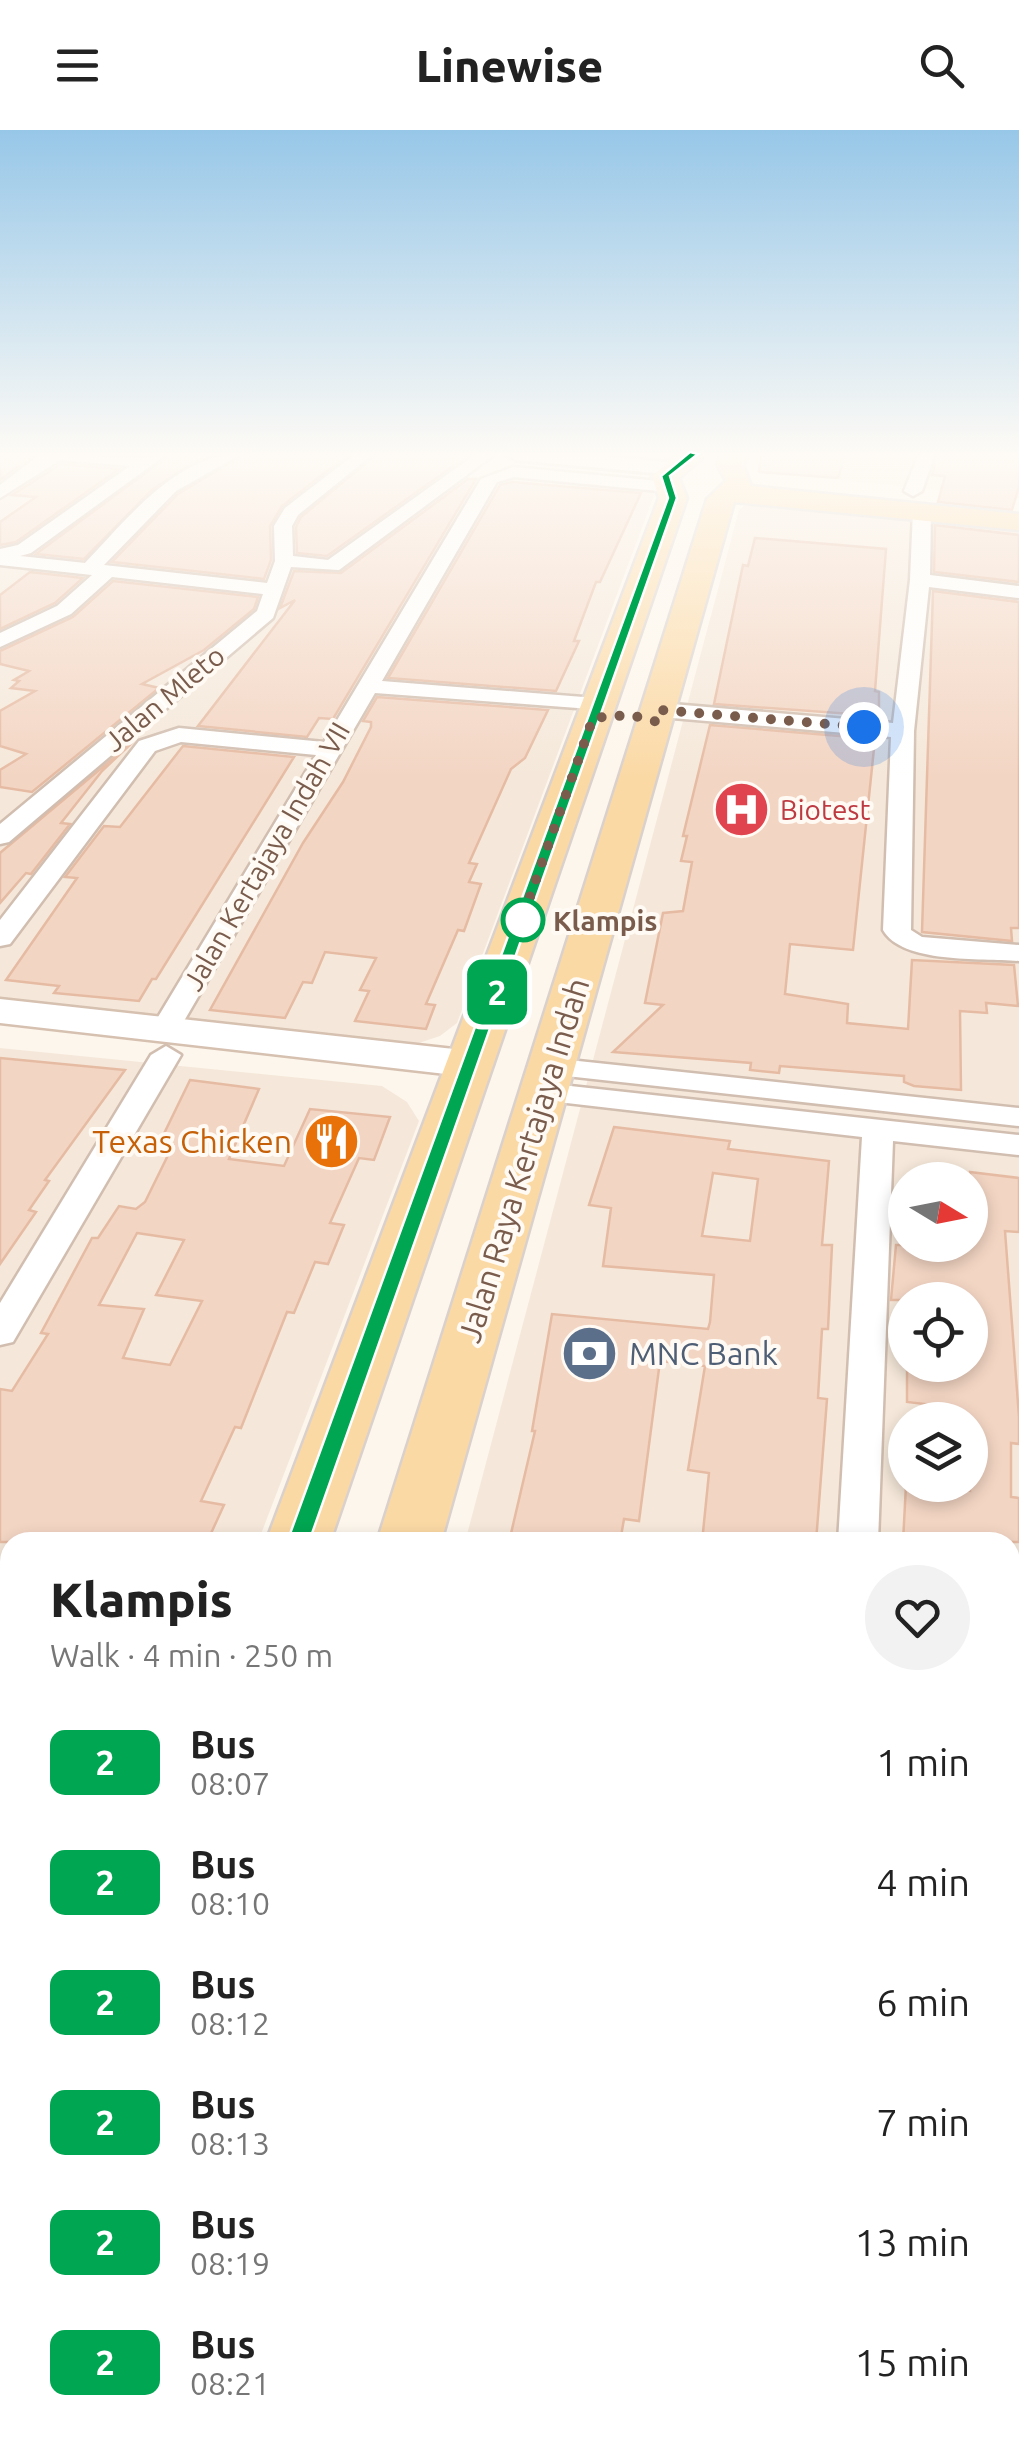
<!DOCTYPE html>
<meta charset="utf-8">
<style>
:root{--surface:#fff;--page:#f2f2f2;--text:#222;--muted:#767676}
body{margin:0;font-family:Ubuntu,sans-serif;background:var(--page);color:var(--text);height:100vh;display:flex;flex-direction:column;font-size:38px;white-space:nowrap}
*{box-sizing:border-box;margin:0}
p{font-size:32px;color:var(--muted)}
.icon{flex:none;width:55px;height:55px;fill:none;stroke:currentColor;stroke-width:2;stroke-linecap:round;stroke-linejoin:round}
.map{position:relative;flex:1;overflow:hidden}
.details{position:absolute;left:0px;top:1402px;width:1020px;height:912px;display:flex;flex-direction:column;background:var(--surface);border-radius:30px 30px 0 0;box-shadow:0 5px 15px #0003}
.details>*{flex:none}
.badge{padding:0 20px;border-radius:15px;font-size:35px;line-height:65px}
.needle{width:65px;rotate:100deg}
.controls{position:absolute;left:888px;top:1032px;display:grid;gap:20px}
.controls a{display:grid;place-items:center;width:100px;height:100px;border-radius:50%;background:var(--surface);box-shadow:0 5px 15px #0003;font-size:50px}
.you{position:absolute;width:50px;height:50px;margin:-25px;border:8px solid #fff;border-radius:50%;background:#1a73e8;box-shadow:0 0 0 15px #1a73e833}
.map>.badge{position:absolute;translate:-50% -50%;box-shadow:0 0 0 5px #fff}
.round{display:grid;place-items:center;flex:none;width:105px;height:105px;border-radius:52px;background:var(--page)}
.overview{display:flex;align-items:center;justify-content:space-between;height:170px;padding:0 50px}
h1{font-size:48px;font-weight:800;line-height:75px}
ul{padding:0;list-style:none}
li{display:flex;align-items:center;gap:30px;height:120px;padding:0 50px}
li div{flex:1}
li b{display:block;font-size:38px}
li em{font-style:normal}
li .badge{min-width:110px;font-weight:700;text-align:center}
header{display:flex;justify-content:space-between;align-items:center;height:130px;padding:0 50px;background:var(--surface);font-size:45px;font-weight:800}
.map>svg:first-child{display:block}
</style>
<header><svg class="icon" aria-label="menu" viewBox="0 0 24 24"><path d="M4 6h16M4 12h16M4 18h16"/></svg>Linewise<svg class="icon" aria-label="search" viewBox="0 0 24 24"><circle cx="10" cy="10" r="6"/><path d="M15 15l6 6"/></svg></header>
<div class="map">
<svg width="1019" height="2314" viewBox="0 0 1019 2314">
<rect width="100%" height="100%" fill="#fdf6ec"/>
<g fill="#f5e8da" fill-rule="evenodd">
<polygon points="0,324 481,324 464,346 656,360 457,893 440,906 413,915 0,869"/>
<polygon points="762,324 1019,324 1019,368 790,345 765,340 757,332"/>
<path d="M748,373L1019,398V2040L1010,2038V1412H465L739,380ZM905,1050H970V1115H905ZM905,1170H970V1235H905ZM905,1290H970V1355H905Z"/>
<polygon points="0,918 382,956 407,972 419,991 258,1412 10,1412 10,2058 0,2084"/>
</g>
<polygon fill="#d8ecc9" points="1010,2127 1019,2129 1019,2314 207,2314 210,2305 1010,2305"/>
<g fill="#f3d5c3" stroke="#e6bba3" stroke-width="2.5" fill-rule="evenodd">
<polygon points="0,324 35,324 0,350"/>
<polygon points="171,324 215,324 194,332 152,360 84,429 36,424"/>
<polygon points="245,324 349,324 282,376 270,396 271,430 264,449 112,432 178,364"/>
<polygon points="377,324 470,324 327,426 297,423 296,397 301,387"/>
<polygon points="760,324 846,324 838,348 759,342"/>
<polygon points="938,324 1019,324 1019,356 1012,380 938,372 945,346 932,345"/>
<polygon points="61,334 119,339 16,412 0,415 0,392 36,367 12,365"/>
<polygon points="468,349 476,349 333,589 319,588 307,607 198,596 295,470 280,478 294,441 341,443"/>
<polygon points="512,352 641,363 600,452 596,452 574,511 579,511 556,561 388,548 500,355"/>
<polygon points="935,395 1019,405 1019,452 934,442"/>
<polygon points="755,408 886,419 875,561 879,562 879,586 714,574 743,435 748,436"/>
<polygon points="30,442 83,448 55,473 0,499 0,465"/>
<polygon points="113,451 258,467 254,479 204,520 142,554 159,558 32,662 0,657 0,640 26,624 0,616 0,581 35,561 11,558 19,551 14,550 29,541 0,534 0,521 73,487"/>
<polygon points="933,461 1019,472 1019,798 1011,798 1012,811 922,802"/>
<polygon points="377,567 548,580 525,628 511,639 469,733 477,734 469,752 481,754 464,801 458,800 426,874 435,875 426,899 355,891 369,861 360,860 376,828 325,822 312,853 303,852 285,888 210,880 303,713 343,652 371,597 371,592 363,591"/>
<polygon points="710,595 875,609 853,820 790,814 785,864 848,874 847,893 908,899 912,830 1014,835 1018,876 986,873 987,883 960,881 961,960 914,956 904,952 904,946 780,936 779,943 750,940 751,933 613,922 663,875 645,873 663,783 683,781 692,732 681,731 687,706 683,706"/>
<polygon points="135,610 102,641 61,693 70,694 31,744 26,743 0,773 0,723"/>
<polygon points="183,616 294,627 156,849 152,849 139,871 54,863 59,856 6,850 77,748 65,747 104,696 120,697"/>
<polygon points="0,928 125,940 45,1050 49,1051 29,1080 36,1082 0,1134"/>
<path d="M190,950L259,959L229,1029L284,1036L310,979L390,987L374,1030L359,1028L330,1093L344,1095L328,1134L315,1132L294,1183L287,1182L241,1298L235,1297L201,1371L224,1375L207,1412H0V1259L12,1261L48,1204L41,1203L92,1108H98L119,1076L136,1079L145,1072L173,1015L159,1014ZM137,1103L184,1110L156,1165L202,1171L170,1235L123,1228L144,1179L99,1175Z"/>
<path d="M614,997L730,1011L728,1019L829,1031L822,1115H832L828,1199H822L818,1268L827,1269L816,1412H702L709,1343L688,1340L705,1236L660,1231L639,1391L624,1389L620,1412H509L535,1301H532L552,1184L708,1199L710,1192L714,1145L603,1136L611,1078L589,1075ZM713,1043L758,1049L750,1111L702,1106Z"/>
<polygon points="970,1042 1019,1048 1019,1102 1005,1101 1019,1287 1019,1314 1011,1313 1011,1367 1019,1368 1019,1412 903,1412 906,1355 970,1361 970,1290 933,1290 933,1275 907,1272 907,1235 970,1235 970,1170 891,1170 896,1115 970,1115"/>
</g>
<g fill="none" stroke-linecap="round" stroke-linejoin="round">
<defs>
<g id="minor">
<path d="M41,324L143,328L167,324L31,423L20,426L85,433C126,390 177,324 241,324L176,361L104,435L267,453L275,431L274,396L285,378L355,324H373L298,385L292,396L293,426L328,430L476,324H495L339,440L291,437L273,488L9,712L0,714V694L257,481L263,464L112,447L71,484L0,517V503L57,476L92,445L0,435V419L18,415L130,336L60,330L0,368V355Z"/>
<polygon points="919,324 935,324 922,361 913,366 904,361"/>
<polygon points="513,337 669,352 678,357 669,362 514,347 497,352 382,551 596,568 607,575 604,580 375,563 177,903 157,903 152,897 316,625 181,612 155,621 10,814 0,816 0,790 139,611 179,598 324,612 481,349"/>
<path d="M922,376L931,381L930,445L1019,456V468L929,457L914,601L911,800L922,807L1019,815V831C982,828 902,834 883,800L891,607L661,587L650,580L661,573L893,593L910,450L913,381Z"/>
<polygon points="166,916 181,925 13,1212 0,1215 0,1173 151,925"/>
<polygon points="550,928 1019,978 1019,996 539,943 535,937 539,931"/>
<polygon points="543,953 1019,1005 1019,1025 893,1011 878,1412 838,1412 862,1007 532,969 528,962"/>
<polygon points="1010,1498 1019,1500 1019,1536 1010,1534"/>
<polygon points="1010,1943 1019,1945 1019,1999 1010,1997"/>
<polygon points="1010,2071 1019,2073 1019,2129 1010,2127"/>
</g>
<polygon id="tertiary" points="506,324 580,324 676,333 686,339 676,345 516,330"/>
<polygon id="secondary" points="0,869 472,921 487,925 493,934 487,943 472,947 0,893"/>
<g id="primary">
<polygon points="678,324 707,324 679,348 687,368 330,1412 266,1412 659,368 652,346"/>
<polygon points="721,324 747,324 743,334 751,356 1019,384 1019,400 734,372 441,1412 377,1412 707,369 726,351 717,334"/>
<polygon points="10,2162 10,2278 0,2282 0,2166"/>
<polygon points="95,2305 191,2305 188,2314 92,2314"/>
</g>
</defs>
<use href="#minor" stroke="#d1beb0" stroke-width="5"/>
<use href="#tertiary" stroke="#d1beb0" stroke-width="6"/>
<use href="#secondary" stroke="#d6c0b0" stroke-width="5"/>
<use href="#primary" stroke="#dad1cd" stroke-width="5"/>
<use href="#minor" fill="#fff" fill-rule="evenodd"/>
<use href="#tertiary" fill="#fff" fill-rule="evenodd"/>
<use href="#secondary" fill="#fff" fill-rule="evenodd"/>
<use href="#primary" fill="#fbd9a5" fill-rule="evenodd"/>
</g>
<linearGradient id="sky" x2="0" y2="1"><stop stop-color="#97c7e8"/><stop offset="0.5" stop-color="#fefbf6"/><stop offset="1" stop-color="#fefbf6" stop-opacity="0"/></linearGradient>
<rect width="1019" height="648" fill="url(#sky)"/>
<polygon fill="#00a651" stroke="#fff" stroke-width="2.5" points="690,322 698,324 670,346 677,368 309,1412 306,1419 290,1419 287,1412 668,368 661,346"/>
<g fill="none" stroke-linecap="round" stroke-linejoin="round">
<polyline stroke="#7a5c4d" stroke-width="10" stroke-dasharray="0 18" points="523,790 520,795 593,588 630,585 658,592 661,580 864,597"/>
</g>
<defs>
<symbol id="hospital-disc" viewBox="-11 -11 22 22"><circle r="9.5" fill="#e0444e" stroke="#fffaf3"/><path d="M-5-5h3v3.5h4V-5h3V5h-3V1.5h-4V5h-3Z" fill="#fff"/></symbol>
<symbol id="restaurant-disc" viewBox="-11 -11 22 22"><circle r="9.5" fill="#e8710a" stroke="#fffaf3"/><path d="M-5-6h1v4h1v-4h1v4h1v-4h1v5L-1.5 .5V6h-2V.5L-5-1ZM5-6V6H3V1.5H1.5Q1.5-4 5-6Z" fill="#fff"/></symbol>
<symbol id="bank-disc" viewBox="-11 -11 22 22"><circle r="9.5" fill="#5c6f8a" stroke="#fffaf3"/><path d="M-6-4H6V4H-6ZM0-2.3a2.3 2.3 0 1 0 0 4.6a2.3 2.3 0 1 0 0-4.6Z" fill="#fff"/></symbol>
</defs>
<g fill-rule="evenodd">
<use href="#hospital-disc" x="710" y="648" width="63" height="63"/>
<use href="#restaurant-disc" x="300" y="980" width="63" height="63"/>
<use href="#bank-disc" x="558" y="1192" width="63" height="63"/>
</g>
<circle fill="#fff" stroke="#00a651" stroke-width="5" cx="523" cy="790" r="20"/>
<g text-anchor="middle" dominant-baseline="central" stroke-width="8" stroke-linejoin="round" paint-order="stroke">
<g font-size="28" fill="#7a5c4d" stroke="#fffaf3">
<text transform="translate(164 568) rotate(-40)">Jalan Mleto</text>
<text transform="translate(266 726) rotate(-60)">Jalan Kertajaya Indah VII</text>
</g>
<g font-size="28" fill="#be3a42" stroke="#fffaf3" text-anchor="start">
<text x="780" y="679">Biotest</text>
</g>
<g font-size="28" font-weight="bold" fill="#7a5c4d" stroke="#fffaf3" text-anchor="start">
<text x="553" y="790">Klampis</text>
</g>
<g font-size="32" fill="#c56008" stroke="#fffaf3" text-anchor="end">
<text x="292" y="1011">Texas Chicken</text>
</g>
<g font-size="32" fill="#7a5c4d" stroke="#fffaf3">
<text transform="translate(523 1030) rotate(-73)">Jalan Raya Kertajaya Indah</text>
</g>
<g font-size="32" fill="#4e5e75" stroke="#fffaf3" text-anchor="start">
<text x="629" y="1223">MNC Bank</text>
</g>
</g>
</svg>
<div class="controls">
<a><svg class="needle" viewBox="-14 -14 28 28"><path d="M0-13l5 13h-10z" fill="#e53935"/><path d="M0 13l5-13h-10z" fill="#767676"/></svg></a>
<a><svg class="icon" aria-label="locate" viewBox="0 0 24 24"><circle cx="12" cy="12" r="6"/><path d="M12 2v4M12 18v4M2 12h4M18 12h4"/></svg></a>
<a><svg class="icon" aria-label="layers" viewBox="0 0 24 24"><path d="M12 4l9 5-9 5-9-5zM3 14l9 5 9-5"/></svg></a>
</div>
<div class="you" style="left:864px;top:597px"></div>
<b class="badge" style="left:497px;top:862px;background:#00a651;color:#fff">2</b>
<section class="details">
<div class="overview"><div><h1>Klampis</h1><p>Walk · 4 min · 250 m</p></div><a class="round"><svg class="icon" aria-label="heart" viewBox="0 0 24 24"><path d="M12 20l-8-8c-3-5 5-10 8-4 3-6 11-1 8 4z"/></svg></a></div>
<ul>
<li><span class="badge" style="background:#00a651;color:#fff">2</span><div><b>Bus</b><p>08:07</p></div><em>1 min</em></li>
<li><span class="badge" style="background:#00a651;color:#fff">2</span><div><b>Bus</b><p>08:10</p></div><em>4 min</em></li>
<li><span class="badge" style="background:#00a651;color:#fff">2</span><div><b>Bus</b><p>08:12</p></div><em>6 min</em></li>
<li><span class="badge" style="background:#00a651;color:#fff">2</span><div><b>Bus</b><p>08:13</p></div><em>7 min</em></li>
<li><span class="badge" style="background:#00a651;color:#fff">2</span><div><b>Bus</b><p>08:19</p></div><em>13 min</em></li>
<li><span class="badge" style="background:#00a651;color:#fff">2</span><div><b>Bus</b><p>08:21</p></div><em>15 min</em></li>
</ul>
</section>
</div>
